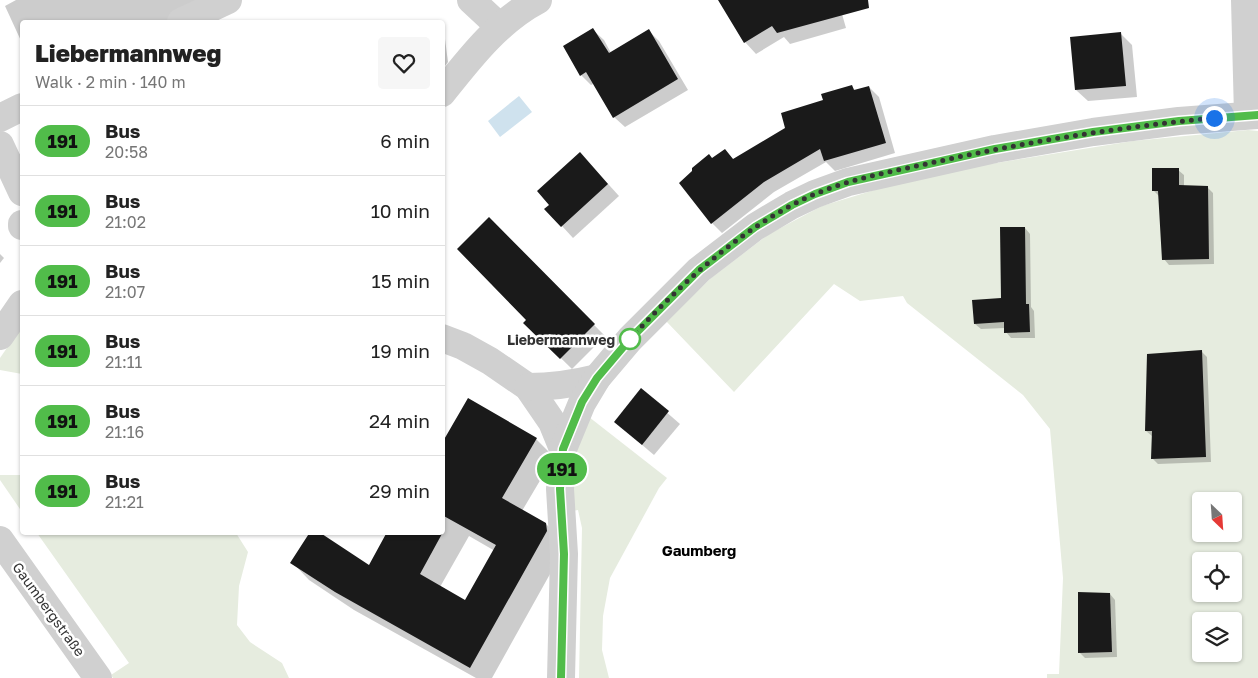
<!DOCTYPE html>
<meta charset="utf-8">
<style>
:root{--surface:#fff;--page:#f6f6f6;--text:#222;--muted:#767676;--line:#e0e0e0}
body{margin:0;font-family:"Golos Text",sans-serif;background:var(--page);color:var(--text);height:100vh;display:flex;flex-direction:column;font-size:19px;white-space:nowrap}
*{box-sizing:border-box;margin:0}
p{font-size:16px;color:var(--muted)}
.icon{flex:none;width:28px;height:28px;fill:none;stroke:currentColor;stroke-width:2;stroke-linecap:round;stroke-linejoin:round}
.map{position:relative;flex:1;overflow:hidden}
.drawer{position:absolute;left:20px;top:20px;width:425px;height:515px;display:flex;flex-direction:column;background:var(--surface);border-radius:5px;box-shadow:0 1px 4px #0004}
.drawer>*{flex:none}
.badge{padding:0 10px;border-radius:16px;font-size:18px;line-height:32px}
.needle{width:32px;rotate:155deg}
.buttons{position:absolute;left:1192px;top:492px;display:grid;gap:10px}
.buttons a{display:grid;place-items:center;width:50px;height:50px;border-radius:5px;background:var(--surface);box-shadow:0 1px 4px #0004;font-size:25px}
.you{position:absolute;width:25px;height:25px;margin:-12px;border:4px solid #fff;border-radius:50%;background:#1a73e8;box-shadow:0 0 0 8px #1a73e833}
.map>.badge{position:absolute;translate:-50% -50%;box-shadow:0 0 0 2px #fff}
.round{display:grid;place-items:center;flex:none;width:52px;height:52px;border-radius:5px;background:var(--page)}
.headline{display:flex;align-items:center;justify-content:space-between;height:85px;padding:0 15px}
h1{font-size:24px;font-weight:800;line-height:38px}
ul{padding:0;list-style:none}
li{display:flex;align-items:center;gap:15px;height:70px;padding:0 15px;border-top:1px solid var(--line)}
li div{flex:1}
li b{display:block;font-size:19px}
li em{font-style:normal}
li .badge{min-width:55px;font-weight:700;text-align:center}
.map>svg:first-child{display:block}
</style>
<div class="map">
<svg width="1258" height="678" viewBox="0 0 1258 678">
<rect width="100%" height="100%" fill="#fff"/>
<g fill="#e6ecdf" fill-rule="evenodd">
<path d="M1248,130L1258,131V678H1047V674H1059L1063,578L1050,429L1023,395L907,303L903,296L860,301L834,284L734,392L666,321L711,278L769,234L822,206L891,185L971,167L1133,141ZM1201,501H1234V534H1201ZM1201,561H1234V594H1201ZM1201,621H1234V654H1201Z"/>
<polygon points="22,326 22,374 0,370 0,358"/>
<polygon points="589,417 667,478 659,488 610,578 603,616 602,650 609,678 579,678 582,528 578,510 572,511 574,455"/>
<polygon points="0,475 22,475 22,512 0,480"/>
<polygon points="37,533 236,533 248,552 239,586 237,625 250,642 282,663 289,678 113,678 111,675 129,663"/>
</g>
<polygon fill="#cfe2ee" points="519,96 532,112 500,137 488,121"/>
<g fill="#0003" fill-rule="evenodd">
<polygon points="16,0 207,0 172,22 22,22 22,43 5,6"/>
<polygon points="720,0 838,0 846,28 790,44 784,37 756,54 745,42"/>
<polygon points="593,30 604,40 611,53 649,31 659,41 688,90 625,127 614,117 595,83 591,85 581,75"/>
<polygon points="1120,33 1132,45 1137,97 1088,101 1076,90"/>
<polygon points="442,37 445,39 448,62 442,70"/>
<polygon points="852,87 856,91 869,87 879,97 895,153 835,171 826,162 774,192 722,233 712,223 713,160 724,150 734,160 787,128 825,101"/>
<polygon points="591,165 619,196 573,238 562,226"/>
<polygon points="1178,170 1184,175 1184,187 1207,187 1213,193 1214,264 1169,265 1164,259 1159,196 1153,190"/>
<polygon points="489,219 605,336 572,369 525,323 528,320"/>
<polygon points="1025,228 1030,234 1031,307 1034,311 1035,338 1011,338 1006,332 1005,328 981,329 975,324 1002,299"/>
<polygon points="0,254 4,258 0,263"/>
<polygon points="1202,352 1207,357 1211,462 1158,464 1152,458 1152,436 1146,431"/>
<polygon points="641,390 680,424 654,455 615,422"/>
<path d="M536,439L554,457L522,511L546,524L564,542V549L492,678H476L354,610L309,580L292,562L369,567L442,532V446ZM469,536L495,551L465,602L440,587Z"/>
<polygon points="1110,594 1115,600 1117,657 1085,658 1079,652"/>
</g>
<g fill="#1a1a1a">
<polygon points="718,0 868,0 869,8 777,33 772,26 744,43"/>
<polygon points="593,28 609,53 649,29 678,79 613,118 586,72 580,76 563,46"/>
<polygon points="1121,32 1126,86 1075,90 1070,37"/>
<polygon points="852,85 854,90 869,86 886,143 824,161 820,149 764,182 711,224 679,183 692,171 692,168 709,154 712,158 725,149 733,159 785,128 781,113 823,100 821,94"/>
<polygon points="580,152 608,184 561,227 544,209 549,205 537,191"/>
<polygon points="1152,168 1179,168 1179,185 1208,186 1209,259 1162,260 1158,191 1152,191"/>
<polygon points="489,217 595,324 560,359 523,323 526,320 457,249"/>
<polygon points="1000,227 1025,227 1026,304 1029,304 1030,332 1004,333 1004,322 974,324 972,300 1001,298"/>
<polygon points="1202,350 1206,457 1151,459 1152,431 1145,431 1147,354"/>
<polygon points="641,388 669,411 642,445 614,422"/>
<polygon points="468,398 537,438 502,498 546,523 547,531 470,668 335,592 290,563 310,532 319,532 369,565 387,532 443,532 420,574 465,600 496,545 442,515 442,443"/>
<polygon points="1078,592 1110,593 1112,652 1078,653"/>
</g>
<g fill="none" stroke-linecap="round" stroke-linejoin="round">
<g stroke="#d0d0d0" stroke-width="28">
<polyline points="471,0 500,27"/>
<polyline points="1245,0 1248,115"/>
<polyline points="181,22 228,0"/>
<path d="M442,93C469,59 498,21 538,0"/>
<polyline points="0,118 22,107"/>
<polyline points="0,145 22,192"/>
<polyline points="22,224 22,226"/>
<polyline points="0,336 22,304"/>
<polyline points="442,338 463,346 490,361 528,387 552,422 563,449"/>
<path d="M528,387C552,387 573,384 597,378"/>
<polyline points="0,540 98,678"/>
<polyline points="561,678 564,554 560,489 563,449 582,403 597,378 630,339 699,270 755,227 792,205 815,194 848,182 995,149 1093,132 1179,121 1258,115"/>
</g>
</g>
<g fill="none" stroke-linecap="round" stroke-linejoin="round">
<defs>
<polyline id="line" points="561,678 564,554 560,489 563,449 582,402 597,378 630,339 699,270 755,227 792,205 815,194 848,182 995,149 1093,132 1179,121 1258,115"/>
</defs>
<use href="#line" stroke="#fff" stroke-width="11"/>
<use href="#line" stroke="#51bc4a" stroke-width="8"/>
<path stroke="#333" stroke-width="5" stroke-dasharray="0 9" d="M630,339C676,289 730,238 792,205C838,180 890,172 940,161C1031,141 1121,127 1214,118"/>
</g>
<circle fill="#fff" stroke="#51bc4a" stroke-width="2.5" cx="630" cy="339" r="10"/>
<g text-anchor="middle" dominant-baseline="central" stroke-width="5" stroke-linejoin="round" paint-order="stroke">
<g font-size="14" font-weight="bold" fill="#333" stroke="#fff" text-anchor="end">
<text x="615" y="339">Liebermannweg</text>
</g>
<g font-size="14" fill="#333" stroke="#fff">
<text transform="translate(49 609) rotate(54)">Gaumbergstraße</text>
</g>
<g font-size="15" font-weight="bold" fill="#000" stroke="#fff">
<text x="699" y="550">Gaumberg</text>
</g>
</g>
</svg>
<div class="buttons">
<a><svg class="needle" viewBox="-14 -14 28 28"><path d="M0-13l5 13h-10z" fill="#e53935"/><path d="M0 13l5-13h-10z" fill="#767676"/></svg></a>
<a><svg class="icon" aria-label="locate" viewBox="0 0 24 24"><circle cx="12" cy="12" r="6"/><path d="M12 2v4M12 18v4M2 12h4M18 12h4"/></svg></a>
<a><svg class="icon" aria-label="layers" viewBox="0 0 24 24"><path d="M12 4l9 5-9 5-9-5zM3 14l9 5 9-5"/></svg></a>
</div>
<div class="you" style="left:1214px;top:118px"></div>
<b class="badge" style="left:562px;top:469px;background:#51bc4a;color:#111">191</b>
<section class="drawer">
<div class="headline"><div><h1>Liebermannweg</h1><p>Walk · 2 min · 140 m</p></div><a class="round"><svg class="icon" aria-label="heart" viewBox="0 0 24 24"><path d="M12 20l-8-8c-3-5 5-10 8-4 3-6 11-1 8 4z"/></svg></a></div>
<ul>
<li><span class="badge" style="background:#51bc4a;color:#111">191</span><div><b>Bus</b><p>20:58</p></div><em>6 min</em></li>
<li><span class="badge" style="background:#51bc4a;color:#111">191</span><div><b>Bus</b><p>21:02</p></div><em>10 min</em></li>
<li><span class="badge" style="background:#51bc4a;color:#111">191</span><div><b>Bus</b><p>21:07</p></div><em>15 min</em></li>
<li><span class="badge" style="background:#51bc4a;color:#111">191</span><div><b>Bus</b><p>21:11</p></div><em>19 min</em></li>
<li><span class="badge" style="background:#51bc4a;color:#111">191</span><div><b>Bus</b><p>21:16</p></div><em>24 min</em></li>
<li><span class="badge" style="background:#51bc4a;color:#111">191</span><div><b>Bus</b><p>21:21</p></div><em>29 min</em></li>
</ul>
</section>
</div>
